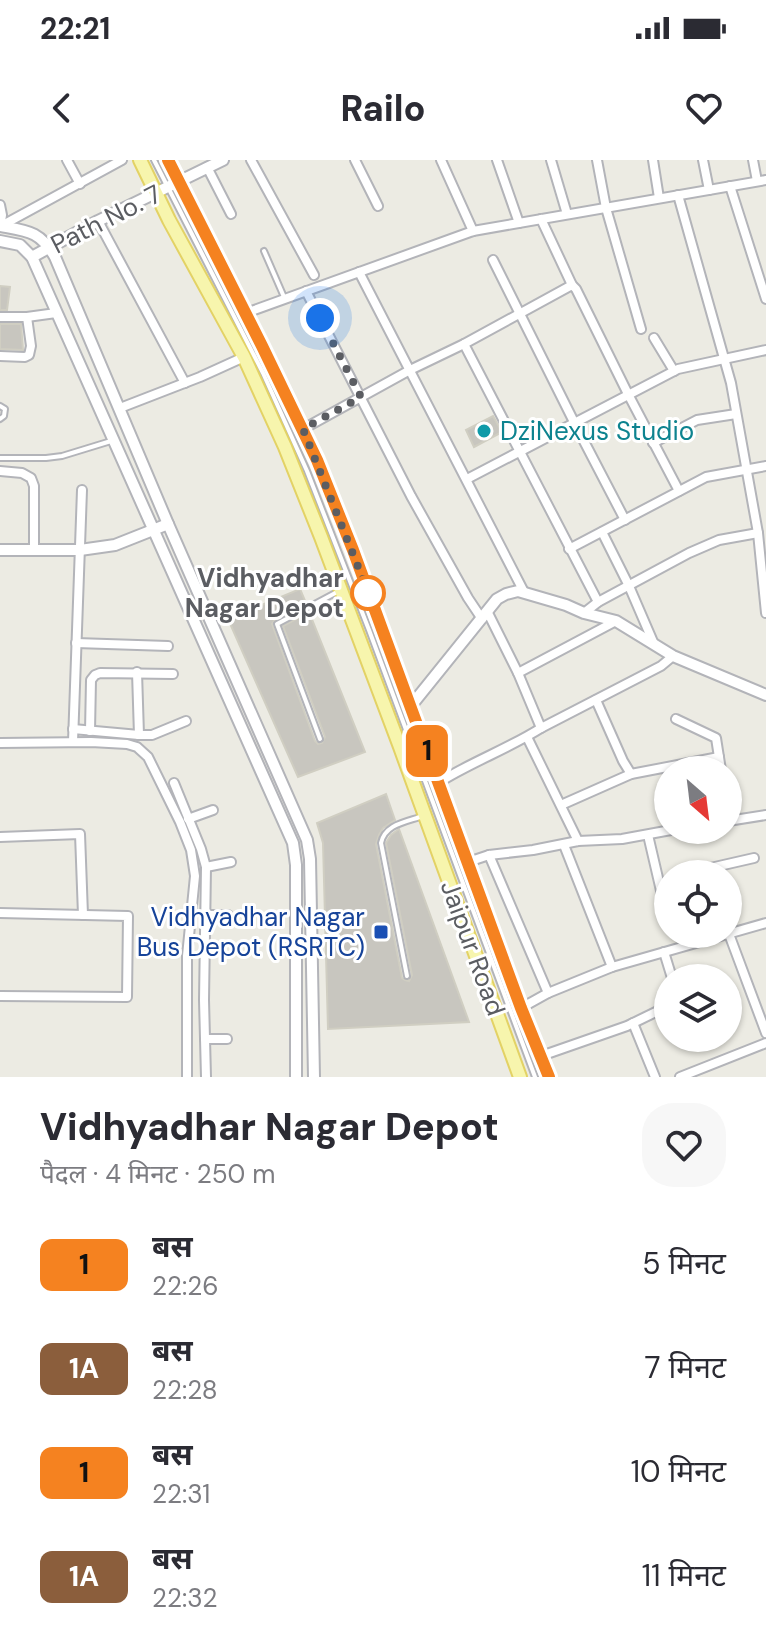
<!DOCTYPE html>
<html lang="hi">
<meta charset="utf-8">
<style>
:root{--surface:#fff;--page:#f7f7f7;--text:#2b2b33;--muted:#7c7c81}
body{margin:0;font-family:"DM Sans","Noto Sans Devanagari",sans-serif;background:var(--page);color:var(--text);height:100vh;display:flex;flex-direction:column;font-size:30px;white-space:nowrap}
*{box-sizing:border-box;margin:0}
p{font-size:26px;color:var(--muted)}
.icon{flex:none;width:44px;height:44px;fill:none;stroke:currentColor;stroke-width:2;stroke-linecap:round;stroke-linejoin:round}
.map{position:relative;height:917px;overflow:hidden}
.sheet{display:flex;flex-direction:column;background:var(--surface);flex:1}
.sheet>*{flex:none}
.badge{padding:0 16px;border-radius:12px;font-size:28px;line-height:52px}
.needle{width:52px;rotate:152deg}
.buttons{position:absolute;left:654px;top:596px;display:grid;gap:16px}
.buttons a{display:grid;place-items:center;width:88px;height:88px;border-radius:50%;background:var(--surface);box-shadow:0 2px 6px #0004;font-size:40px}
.you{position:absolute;width:40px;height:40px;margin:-20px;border:6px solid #fff;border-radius:50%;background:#1a73e8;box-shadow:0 0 0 12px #1a73e833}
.map>.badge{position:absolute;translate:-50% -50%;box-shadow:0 0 0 4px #fff}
.round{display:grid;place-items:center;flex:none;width:84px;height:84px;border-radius:32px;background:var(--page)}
.head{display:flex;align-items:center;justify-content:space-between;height:136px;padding:0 40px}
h1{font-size:38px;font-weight:800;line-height:60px}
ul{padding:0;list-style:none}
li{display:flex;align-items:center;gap:24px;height:104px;padding:0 40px}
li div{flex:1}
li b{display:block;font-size:30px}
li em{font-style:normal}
li .badge{min-width:88px;font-weight:700;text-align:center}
.status{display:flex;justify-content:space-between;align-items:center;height:56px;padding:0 40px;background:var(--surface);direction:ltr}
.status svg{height:22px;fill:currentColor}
header{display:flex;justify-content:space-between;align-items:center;height:104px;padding:0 40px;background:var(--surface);font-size:36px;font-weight:800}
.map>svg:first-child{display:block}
</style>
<div class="status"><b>22:21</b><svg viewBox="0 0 49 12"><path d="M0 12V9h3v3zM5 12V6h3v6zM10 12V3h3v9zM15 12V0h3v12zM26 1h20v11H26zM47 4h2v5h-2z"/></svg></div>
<header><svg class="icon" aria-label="back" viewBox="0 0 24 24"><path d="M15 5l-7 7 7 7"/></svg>Railo<svg class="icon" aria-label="heart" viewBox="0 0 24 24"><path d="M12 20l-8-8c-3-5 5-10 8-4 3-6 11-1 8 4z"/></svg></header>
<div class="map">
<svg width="766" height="917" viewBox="0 0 766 917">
<rect width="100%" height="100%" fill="#ecebe3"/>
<g fill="#c8c6bf" stroke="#d0cec2" stroke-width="2">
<polygon points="0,126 10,127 7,150 0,150"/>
<polygon points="0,164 21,164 23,190 0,189"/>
<polygon points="493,256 502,272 474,287 466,270"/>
<polygon points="300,429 306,443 275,460 272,464 315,581 318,584 322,583 325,577 283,466 309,452 365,592 298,617 228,459"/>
<polygon points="386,634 395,660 383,668 379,675 376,684 402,818 405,820 409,821 412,815 386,683 391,675 399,669 469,862 328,869 323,683 317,663"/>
</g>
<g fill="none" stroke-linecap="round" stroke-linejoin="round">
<defs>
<g id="service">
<polyline points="154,0 263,213 307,311 369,470 535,917"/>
<polyline points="264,91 284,137"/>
<polyline points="0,246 5,249 4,256 0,259"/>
<polyline points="0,298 46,298 62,296 111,281"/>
<polyline points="320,579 277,464 339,431"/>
<path d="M407,816L381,683C385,664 406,662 423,656"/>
</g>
<g id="minor">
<polyline points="67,0 80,24"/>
<polyline points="251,0 314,115"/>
<polyline points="355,0 378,46"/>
<polyline points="441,0 473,71"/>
<polyline points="497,0 519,63"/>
<polyline points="551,0 567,54"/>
<polyline points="597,0 606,48 641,169"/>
<polyline points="653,0 659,38"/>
<polyline points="703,0 709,30"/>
<polyline points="753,0 757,21"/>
<polyline points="207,7 231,54"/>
<polyline points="730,26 766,139"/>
<polyline points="678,35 731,223 758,373 766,453"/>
<polyline points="0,45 2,55 0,67"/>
<polyline points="541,59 572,125 576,129 628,234 679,331"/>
<polyline points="98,61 185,223"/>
<polyline points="1,66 122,0"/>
<polyline points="493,100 574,262 625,360"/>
<polyline points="359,112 524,432"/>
<polyline points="306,131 411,336 468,438 482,459"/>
<polyline points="246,153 473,71 766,20"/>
<polyline points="0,157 27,157 56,153"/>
<polyline points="654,178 674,211"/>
<polyline points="464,184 598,442"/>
<polyline points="0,196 25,197 29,195 31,186 27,157"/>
<polyline points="120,248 200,217 244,197"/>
<polyline points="303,269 410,210 464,184 572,125"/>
<polyline points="653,283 697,260 736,254"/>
<polyline points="0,311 22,313 31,318 34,326 34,389"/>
<polyline points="467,319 678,209 766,190"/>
<polyline points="602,372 629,426 654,484"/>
<polyline points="569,389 706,317 766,306"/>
<polyline points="488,453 518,513 541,568"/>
<polyline points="584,453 598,442 689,393 719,380 758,373"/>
<polyline points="76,483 168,486"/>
<polyline points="137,512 139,575"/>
<polyline points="518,513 616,461"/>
<polyline points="596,540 623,601 631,614"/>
<polyline points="676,559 716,578 721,610"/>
<polyline points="73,569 139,575 152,575 186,561"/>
<polyline points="90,571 91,520 95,515 100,513 173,514"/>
<polyline points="527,577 578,681"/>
<polyline points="73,582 82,330"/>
<polyline points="0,583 91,582 127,584 137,587 148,597 180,662 191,690 195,716 187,796 187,917"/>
<polyline points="174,623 201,689 206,707 204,840 206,917"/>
<path d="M438,623C471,602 508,589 541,568L661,506L673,496"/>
<polyline points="561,645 631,614 719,597"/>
<polyline points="188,659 213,650"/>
<polyline points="728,661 766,655"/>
<polyline points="648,675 665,748"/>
<polyline points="0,677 80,674 83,755"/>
<polyline points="564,685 612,807"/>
<polyline points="489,695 548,833"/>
<polyline points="468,702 489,695 533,690 578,681 622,679 671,670"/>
<polyline points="206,707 231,702"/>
<polyline points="684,714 754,698"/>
<polyline points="0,753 128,756 127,837 0,836"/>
<polyline points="207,755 228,755"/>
<polyline points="729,774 766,873"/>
<polyline points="664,792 672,818"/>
<polyline points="521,848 548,833 612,807 766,763"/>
<polyline points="633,863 655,917"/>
<polyline points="205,879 227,879"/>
<polyline points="541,896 627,866 668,846"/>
<polyline points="680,917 766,883"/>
</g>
<g id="tertiary">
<path d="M0,66C28,71 40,71 55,97L168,364L307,680L310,699L314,917"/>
<polyline points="0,81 20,85 32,97 293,683 296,705 296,917"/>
<polyline points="32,97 98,61 223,0"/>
<polyline points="0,390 80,390 115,385 168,364"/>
<polyline points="410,547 497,439 506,434 518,431 566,445 584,453 616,461 673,496 766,535"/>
</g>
<g id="primary">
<polyline points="140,0 169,60 244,197 285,287 321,377 400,587 520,917"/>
<polyline points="168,0 262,186 317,300 353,390 521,848 549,917"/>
</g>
</defs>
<use href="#service" stroke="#b3b4b9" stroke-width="8"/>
<use href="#minor" stroke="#b3b4b9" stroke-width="12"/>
<use href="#tertiary" stroke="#b3b4b9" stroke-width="14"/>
<use href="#primary" stroke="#e3d265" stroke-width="16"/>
<use href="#service" stroke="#fff" stroke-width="4"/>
<use href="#minor" stroke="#fff" stroke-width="8"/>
<use href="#tertiary" stroke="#fff" stroke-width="10"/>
<use href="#primary" stroke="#f7f5ad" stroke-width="12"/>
</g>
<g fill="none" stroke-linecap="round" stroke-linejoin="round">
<defs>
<polyline id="line" points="168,0 262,186 317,300 353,390 521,848 549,917"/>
</defs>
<use href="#line" stroke="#fff" stroke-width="18"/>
<use href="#line" stroke="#f58220" stroke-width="12"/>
<polyline stroke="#5b5d62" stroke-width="8" stroke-dasharray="0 14.4" points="320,158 361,237 303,269 369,434 368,433"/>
</g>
<circle fill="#0f9aa8" stroke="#fff" stroke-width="3" cx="484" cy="271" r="8"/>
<circle fill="#fff" stroke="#f58220" stroke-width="4" cx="368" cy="433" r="16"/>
<rect fill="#1a4fb4" stroke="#fff" stroke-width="3" x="373" y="764" width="16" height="16" rx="4"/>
<g text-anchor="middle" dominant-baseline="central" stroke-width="6" stroke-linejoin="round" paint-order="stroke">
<g font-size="26" fill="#5b5d62" stroke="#fff">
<text transform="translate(106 59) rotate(-27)">Path No. 7</text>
<text transform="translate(473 788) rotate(70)">Jaipur Road</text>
</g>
<g font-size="26" fill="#0d838f" stroke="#fff" text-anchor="start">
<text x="500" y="271">DziNexus Studio</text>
</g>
<g font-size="26" font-weight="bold" fill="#5b5d62" stroke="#fff" text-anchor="end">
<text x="344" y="418">Vidhyadhar<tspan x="344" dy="30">Nagar Depot</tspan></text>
</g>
<g font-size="26" fill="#164399" stroke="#fff" text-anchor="end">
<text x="365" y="757">Vidhyadhar Nagar<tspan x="365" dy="30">Bus Depot (RSRTC)</tspan></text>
</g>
</g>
</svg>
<div class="buttons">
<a><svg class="needle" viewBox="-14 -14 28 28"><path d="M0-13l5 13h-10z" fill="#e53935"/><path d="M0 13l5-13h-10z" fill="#7c7c81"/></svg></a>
<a><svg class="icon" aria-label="locate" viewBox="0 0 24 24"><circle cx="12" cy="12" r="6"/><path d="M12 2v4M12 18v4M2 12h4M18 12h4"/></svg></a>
<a><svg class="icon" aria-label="layers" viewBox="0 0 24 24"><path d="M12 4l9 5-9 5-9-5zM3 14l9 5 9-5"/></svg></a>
</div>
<div class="you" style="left:320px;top:158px"></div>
<b class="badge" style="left:427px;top:591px;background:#f58220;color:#111">1</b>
</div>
<section class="sheet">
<div class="head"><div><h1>Vidhyadhar Nagar Depot</h1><p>पैदल · 4 मिनट · 250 m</p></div><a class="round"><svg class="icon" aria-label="heart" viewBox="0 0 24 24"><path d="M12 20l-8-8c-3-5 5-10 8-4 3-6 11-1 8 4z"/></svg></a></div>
<ul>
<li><span class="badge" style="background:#f58220;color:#111">1</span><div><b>बस</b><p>22:26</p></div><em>5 मिनट</em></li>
<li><span class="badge" style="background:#8b5e3c;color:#fff">1A</span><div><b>बस</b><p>22:28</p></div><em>7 मिनट</em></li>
<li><span class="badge" style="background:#f58220;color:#111">1</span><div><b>बस</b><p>22:31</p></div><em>10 मिनट</em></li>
<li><span class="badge" style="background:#8b5e3c;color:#fff">1A</span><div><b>बस</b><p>22:32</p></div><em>11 मिनट</em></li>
</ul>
</section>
